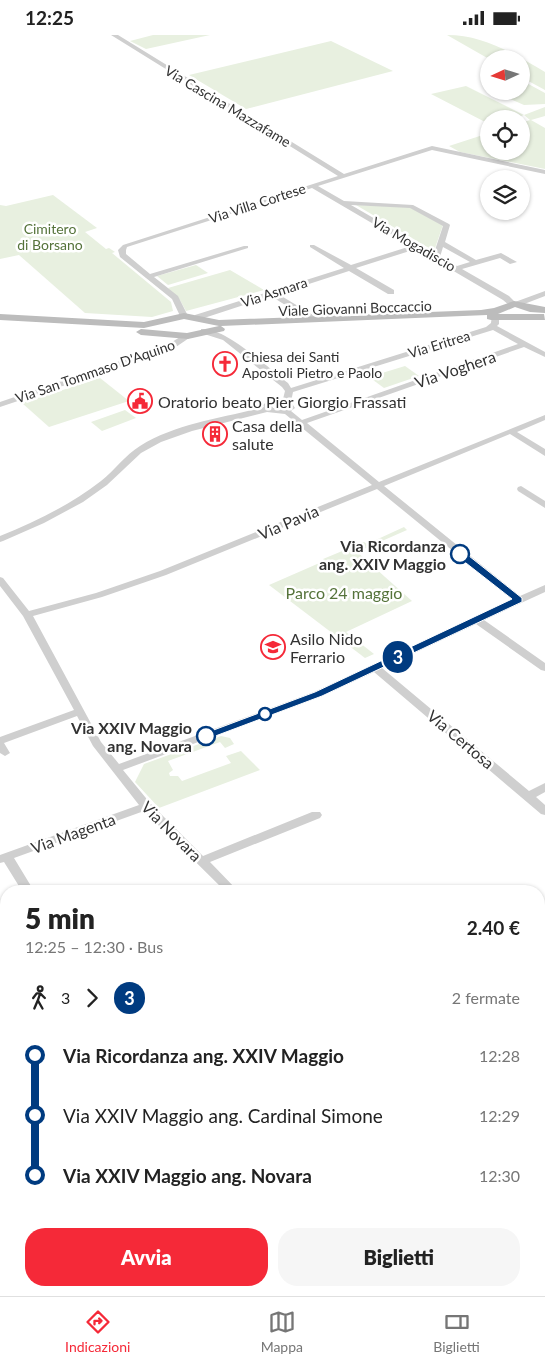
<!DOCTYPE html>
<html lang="it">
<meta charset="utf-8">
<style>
:root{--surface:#fff;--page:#f6f6f6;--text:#222;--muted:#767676;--line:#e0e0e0;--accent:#f52938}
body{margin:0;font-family:Lato,sans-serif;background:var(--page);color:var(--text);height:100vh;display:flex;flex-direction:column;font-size:19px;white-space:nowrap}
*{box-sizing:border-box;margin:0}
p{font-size:16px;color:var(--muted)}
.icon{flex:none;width:28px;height:28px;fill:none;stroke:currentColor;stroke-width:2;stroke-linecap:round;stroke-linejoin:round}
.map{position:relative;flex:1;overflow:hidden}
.side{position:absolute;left:0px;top:850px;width:545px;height:411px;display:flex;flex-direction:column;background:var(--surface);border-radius:20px 20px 0 0;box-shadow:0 1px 4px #0004}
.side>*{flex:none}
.badge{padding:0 10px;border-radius:16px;font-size:18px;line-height:32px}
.needle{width:32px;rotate:266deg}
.buttons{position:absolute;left:480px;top:15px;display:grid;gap:10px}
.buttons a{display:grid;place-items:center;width:50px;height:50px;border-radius:50%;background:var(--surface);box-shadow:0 1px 4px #0004;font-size:25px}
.map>.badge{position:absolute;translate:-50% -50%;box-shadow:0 0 0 2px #fff}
.legs{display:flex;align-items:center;gap:8px;height:55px;padding:0 25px;font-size:16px}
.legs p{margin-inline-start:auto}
.headline{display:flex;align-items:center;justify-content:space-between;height:85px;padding:0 25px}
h1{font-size:28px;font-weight:800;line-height:38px}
.primary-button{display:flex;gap:10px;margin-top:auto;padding:10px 25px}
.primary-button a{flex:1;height:58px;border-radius:20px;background:var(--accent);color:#fff;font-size:20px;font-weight:800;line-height:58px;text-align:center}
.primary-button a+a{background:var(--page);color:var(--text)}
ul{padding:0 25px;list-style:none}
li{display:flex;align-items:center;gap:18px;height:60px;font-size:19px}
li i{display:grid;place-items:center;width:8px;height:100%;margin:0 6px;background:currentColor}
li i::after{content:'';width:12px;height:12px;margin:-6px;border:4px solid;border-radius:50%;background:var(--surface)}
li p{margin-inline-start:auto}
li:first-child i{background:linear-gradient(#0000 50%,currentColor 0)}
li:last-child i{background:linear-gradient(currentColor 50%,#0000 0)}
.status{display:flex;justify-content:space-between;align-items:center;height:35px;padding:0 25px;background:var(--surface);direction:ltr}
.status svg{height:14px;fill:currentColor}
.dock{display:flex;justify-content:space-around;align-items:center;height:70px;border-top:1px solid var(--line);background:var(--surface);font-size:14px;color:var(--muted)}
.dock a{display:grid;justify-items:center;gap:2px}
.dock .selected{color:var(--accent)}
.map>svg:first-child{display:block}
</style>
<div class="status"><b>12:25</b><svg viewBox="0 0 49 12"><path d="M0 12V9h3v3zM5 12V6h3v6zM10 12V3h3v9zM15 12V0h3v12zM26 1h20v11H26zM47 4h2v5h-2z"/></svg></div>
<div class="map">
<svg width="545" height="1261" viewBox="0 0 545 1261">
<rect width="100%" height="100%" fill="#fff"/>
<g fill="#e8f0e0">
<polygon points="153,0 210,0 146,14 130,6"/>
<path d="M447,0C484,0 514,19 545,37V55L521,42V24H489Z"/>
<polygon points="331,6 393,36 246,74 189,40"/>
<polygon points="521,45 545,58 545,69 524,70 492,56 521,56"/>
<polygon points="466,51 524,80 545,72 545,81 531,85 545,93 545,134 460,117 449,111 489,98 489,116 521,116 521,88 530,85 524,80 512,84 489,84 489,89 431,59"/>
<polygon points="53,160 97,193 85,197 106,214 109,213 115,217 112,218 171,267 173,276 152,282 85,278 19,220 0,224 0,170 6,171"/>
<polygon points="356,170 409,172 443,190 434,216"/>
<polygon points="196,230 208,238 168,250 157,241"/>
<polygon points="230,235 264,255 186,276 180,265 168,253"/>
<polygon points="405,331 419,341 384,353 369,342"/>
<polygon points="100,343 129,366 49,392 22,368"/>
<polygon points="125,375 136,383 102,396 91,387"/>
<polygon points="404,492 407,495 357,517 412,566 346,597 374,619 365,623 269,550 324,526 323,524 364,507 367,509"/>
<polygon points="221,701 230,703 234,709 225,713 220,707 168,726 173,735 169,738 170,741 178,741 182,746 231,728 226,721 241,716 260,735 159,773 135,747 144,729"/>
<polygon points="539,896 545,903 545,956 539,960"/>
<polygon points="6,951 6,1050 0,1039 0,953"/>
<polygon points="545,1020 545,1144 539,1137 539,1023"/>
</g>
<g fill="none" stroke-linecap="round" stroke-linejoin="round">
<g fill="#cfcfcf" fill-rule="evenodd">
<path d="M111,0H118L344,139L432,111L545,135V139L432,115L318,151L344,166L413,170L449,189L450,190L445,207L476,225L501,218L517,227L510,229L500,223L462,234L509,261L515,267L545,256V261L519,271H510L503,265L416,214L356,233L394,255V259H388L349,236L278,259L318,283V287H312L271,261L201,284H195V280L344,233L310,212V210H314L351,230L411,211L312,153L127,212L126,215V219L150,239L244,211H248V213L154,242L178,261L188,281L184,283H181L172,264L120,222L118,215L123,210L338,141ZM351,170L410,173L443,191L434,218ZM443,212L470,227L457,231L440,222Z"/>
<path d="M492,280H495L499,282V289L497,291L545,317V322L524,312L307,388L379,447L545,380V385L517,397L545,414V421L510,399L384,451L520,561L545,550V557L484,585L545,628V636L541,635L476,589L382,633L529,756L545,748V757L536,762L545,770V780L541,779L374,637L322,661L123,735L150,768L203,821L312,777H320L322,780L320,783L210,827L238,856H225L144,776L14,823L34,856H22L4,827L0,828V820L139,770L93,711L77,681L4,708L10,718L5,721L0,718V702L74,675L23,581L0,551V542L3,543L29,576L96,558L160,536L372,450L285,379L267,377L192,396L161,407L141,418L107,450L83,467L44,488L3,506L0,507V501C35,487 70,470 101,446C115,435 125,420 140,411C177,388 224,383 264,372L263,370C269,364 275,362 283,364L285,356L282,352L223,305L201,298V294C226,292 268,333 288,348L291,353L486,292L491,288ZM493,295L518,309L302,385L291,376L295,373L291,367L293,357ZM277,368L284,369L286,372L282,374L273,373L272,371ZM377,454L513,565L314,657L119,729L101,707L33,581L102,562L166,540Z"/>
<polygon points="185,299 191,299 192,301 173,314 0,372 0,367 167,310"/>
<polygon points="521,451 545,466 545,473 518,456 517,454 518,452"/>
<polygon points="545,959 545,970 539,972 539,962"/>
<polygon points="0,1049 5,1050 6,1053 6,1070 1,1069"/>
<polygon points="539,1152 545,1155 545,1170 539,1167"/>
<polygon points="6,1161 6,1173 0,1176 0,1163"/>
<polygon points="0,1191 6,1194 6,1211 0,1208"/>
<polygon points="36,1255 51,1255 54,1261 39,1261"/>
<polygon points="242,1255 256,1255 259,1261 245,1261"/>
</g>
<polygon fill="#bcbcbc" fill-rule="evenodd" points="514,266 545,272 545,278 530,277 515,272 498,279 544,279 545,285 491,285 487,284 487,280 221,291 225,294 224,296 188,304 141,300 136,297 141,294 187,298 219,291 184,284 144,293 0,285 0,279 144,287 184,278 219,285 481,275 494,273"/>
</g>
<polygon fill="#003b80" stroke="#fff" points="457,517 464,517 522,563 522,567 322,661 210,703 203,703 203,699 315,657 512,564 457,521"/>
<defs>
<symbol id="church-ring" viewBox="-11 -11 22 22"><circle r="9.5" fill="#fff" stroke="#f52938" stroke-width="1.5"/><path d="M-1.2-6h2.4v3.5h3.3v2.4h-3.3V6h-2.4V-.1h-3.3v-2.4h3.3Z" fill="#f52938"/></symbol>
<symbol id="civic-ring" viewBox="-11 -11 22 22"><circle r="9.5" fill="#fff" stroke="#f52938" stroke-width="1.5"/><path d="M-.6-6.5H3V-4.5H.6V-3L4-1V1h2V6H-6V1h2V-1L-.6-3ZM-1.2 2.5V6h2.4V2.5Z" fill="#f52938"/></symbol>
<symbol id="building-ring" viewBox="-11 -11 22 22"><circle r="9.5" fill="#fff" stroke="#f52938" stroke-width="1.5"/><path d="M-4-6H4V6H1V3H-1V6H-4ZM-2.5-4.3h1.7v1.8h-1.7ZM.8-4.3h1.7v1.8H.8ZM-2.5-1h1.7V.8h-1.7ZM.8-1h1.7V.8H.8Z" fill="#f52938"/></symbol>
<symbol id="school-ring" viewBox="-11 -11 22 22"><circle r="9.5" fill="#fff" stroke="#f52938" stroke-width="1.5"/><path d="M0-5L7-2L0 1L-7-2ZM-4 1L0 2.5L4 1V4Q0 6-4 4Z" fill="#f52938"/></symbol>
</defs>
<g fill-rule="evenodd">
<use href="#church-ring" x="211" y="315" width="28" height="28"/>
<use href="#civic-ring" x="126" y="352" width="28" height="28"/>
<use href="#building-ring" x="201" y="385" width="28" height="28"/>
<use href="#school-ring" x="259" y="598" width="28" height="28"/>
</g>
<g fill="#fff" stroke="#003b80" stroke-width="2.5">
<circle cx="460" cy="519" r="9"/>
<circle cx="265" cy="679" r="6"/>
<circle cx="206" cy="701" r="9"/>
</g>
<g text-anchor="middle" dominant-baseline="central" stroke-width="5" stroke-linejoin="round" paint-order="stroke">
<g font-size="14" fill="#323232" stroke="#fff">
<text transform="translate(228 71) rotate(31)">Via Cascina Mazzafame</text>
<text transform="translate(257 168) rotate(-18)">Via Villa Cortese</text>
<text transform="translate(414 209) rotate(30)">Via Mogadiscio</text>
<text transform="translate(274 257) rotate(-18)">Via Asmara</text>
<text transform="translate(355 273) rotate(-2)">Viale Giovanni Boccaccio</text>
<text transform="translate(439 309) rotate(-17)">Via Eritrea</text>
<text transform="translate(95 336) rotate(-19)">Via San Tommaso D'Aquino</text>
</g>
<g font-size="14" fill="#55733a" stroke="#fff">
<text x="50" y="193">Cimitero<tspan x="50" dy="16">di Borsano</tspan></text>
</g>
<g font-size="14" fill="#323232" stroke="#fff" text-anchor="start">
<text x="242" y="321">Chiesa dei Santi<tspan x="242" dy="16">Apostoli Pietro e Paolo</tspan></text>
</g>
<g font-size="16" fill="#323232" stroke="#fff">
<text transform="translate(455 334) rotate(-19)">Via Voghera</text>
<text transform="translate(288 487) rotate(-23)">Via Pavia</text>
<text transform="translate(461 704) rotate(40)">Via Certosa</text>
<text transform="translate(172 796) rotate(45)">Via Novara</text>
<text transform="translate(73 798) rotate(-20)">Via Magenta</text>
</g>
<g font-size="16" fill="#323232" stroke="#fff" text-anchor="start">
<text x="158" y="366">Oratorio beato Pier Giorgio Frassati</text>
<text x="232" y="390">Casa della<tspan x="232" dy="18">salute</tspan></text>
<text x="290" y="603">Asilo Nido<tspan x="290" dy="18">Ferrario</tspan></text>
</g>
<g font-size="16" font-weight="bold" fill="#323232" stroke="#fff" text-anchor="end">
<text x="446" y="510">Via Ricordanza<tspan x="446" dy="18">ang. XXIV Maggio</tspan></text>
<text x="192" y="692">Via XXIV Maggio<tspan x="192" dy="18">ang. Novara</tspan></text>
</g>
<g font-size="16" fill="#55733a" stroke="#fff">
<text x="344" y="557">Parco 24 maggio</text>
</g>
</g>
</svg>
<div class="buttons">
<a><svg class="needle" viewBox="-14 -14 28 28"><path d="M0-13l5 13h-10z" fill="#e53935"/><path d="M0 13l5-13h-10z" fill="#767676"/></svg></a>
<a><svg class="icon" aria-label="locate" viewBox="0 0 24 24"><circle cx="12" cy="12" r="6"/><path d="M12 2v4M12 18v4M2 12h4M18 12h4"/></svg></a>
<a><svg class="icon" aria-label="layers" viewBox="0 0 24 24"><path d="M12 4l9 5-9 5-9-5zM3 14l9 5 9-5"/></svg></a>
</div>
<b class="badge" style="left:398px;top:622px;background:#003b80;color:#fff">3</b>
<section class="side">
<div class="headline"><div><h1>5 min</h1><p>12:25 – 12:30 · Bus</p></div><b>2.40 €</b></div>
<div class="legs"><svg class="icon" aria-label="walk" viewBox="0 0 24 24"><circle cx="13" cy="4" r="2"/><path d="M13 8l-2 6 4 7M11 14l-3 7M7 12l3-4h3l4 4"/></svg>3<svg class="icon" aria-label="forward" viewBox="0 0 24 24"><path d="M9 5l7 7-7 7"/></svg><b class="badge" style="background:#003b80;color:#fff">3</b><p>2 fermate</p></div>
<ul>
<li><i style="color:#003b80"></i><b>Via Ricordanza ang. XXIV Maggio</b><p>12:28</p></li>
<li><i style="color:#003b80"></i><span>Via XXIV Maggio ang. Cardinal Simone</span><p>12:29</p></li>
<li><i style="color:#003b80"></i><b>Via XXIV Maggio ang. Novara</b><p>12:30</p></li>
</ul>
<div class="primary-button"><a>Avvia</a><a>Biglietti</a></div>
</section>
</div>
<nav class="dock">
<a class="selected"><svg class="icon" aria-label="directions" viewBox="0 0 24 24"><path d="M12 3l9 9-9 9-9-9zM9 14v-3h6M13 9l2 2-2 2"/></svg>Indicazioni</a>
<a><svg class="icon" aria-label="map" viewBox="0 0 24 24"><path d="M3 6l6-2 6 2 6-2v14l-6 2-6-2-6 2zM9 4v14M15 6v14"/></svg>Mappa</a>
<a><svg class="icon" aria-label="tickets" viewBox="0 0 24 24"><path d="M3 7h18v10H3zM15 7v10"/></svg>Biglietti</a>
</nav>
